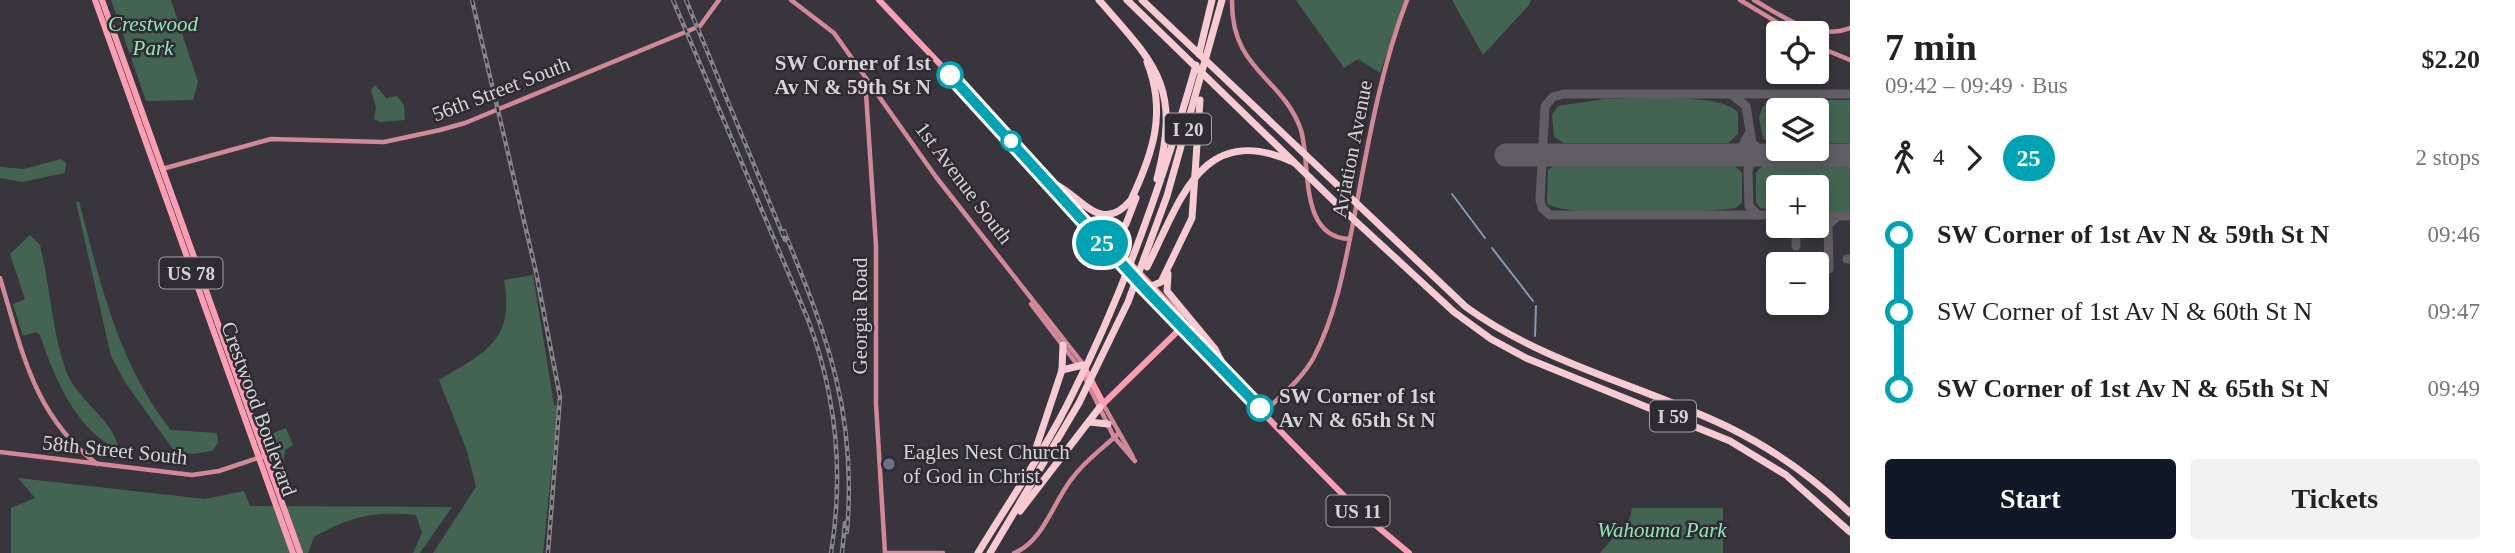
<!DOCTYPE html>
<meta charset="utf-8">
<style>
:root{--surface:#fff;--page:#f2f2f2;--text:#222;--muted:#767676;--accent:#111827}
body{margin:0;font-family:"Times New Roman",serif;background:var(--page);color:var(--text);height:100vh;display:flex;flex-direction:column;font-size:26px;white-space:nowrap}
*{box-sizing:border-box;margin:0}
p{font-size:23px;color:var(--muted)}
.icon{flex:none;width:38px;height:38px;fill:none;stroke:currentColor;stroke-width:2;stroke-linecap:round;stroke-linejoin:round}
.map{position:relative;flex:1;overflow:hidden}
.panel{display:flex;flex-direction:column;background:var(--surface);width:665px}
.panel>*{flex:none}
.badge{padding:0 14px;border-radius:23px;font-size:24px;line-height:46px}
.buttons{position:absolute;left:1766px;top:21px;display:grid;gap:14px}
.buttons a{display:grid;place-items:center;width:63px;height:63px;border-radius:7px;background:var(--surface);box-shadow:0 4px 10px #0003;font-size:35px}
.map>.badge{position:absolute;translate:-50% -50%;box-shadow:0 0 0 4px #fff}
.legs{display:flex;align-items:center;gap:10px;height:77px;padding:0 35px;font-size:23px}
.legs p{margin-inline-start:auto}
.headline{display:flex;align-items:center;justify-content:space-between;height:119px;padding:0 35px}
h1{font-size:38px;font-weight:800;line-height:52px}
.button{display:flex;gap:14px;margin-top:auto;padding:14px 35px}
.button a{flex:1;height:80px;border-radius:7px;background:var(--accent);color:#fff;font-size:28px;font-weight:800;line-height:80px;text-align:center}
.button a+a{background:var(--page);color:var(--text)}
ul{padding:0 35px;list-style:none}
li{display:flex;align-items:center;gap:24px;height:77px;font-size:26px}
li i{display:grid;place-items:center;width:10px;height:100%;margin:0 9px;background:currentColor}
li i::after{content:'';width:18px;height:18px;margin:-9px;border:5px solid;border-radius:50%;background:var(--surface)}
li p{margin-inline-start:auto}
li:first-child i{background:linear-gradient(#0000 50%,currentColor 0)}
li:last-child i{background:linear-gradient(currentColor 50%,#0000 0)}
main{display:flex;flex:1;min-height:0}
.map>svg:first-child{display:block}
</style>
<main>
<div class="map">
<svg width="1850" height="553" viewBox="0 0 1850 553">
<rect width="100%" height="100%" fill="#38353c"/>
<g fill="#446453">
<polygon points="111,0 171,0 198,82 193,100 146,101"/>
<polygon points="1296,0 1406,0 1380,73 1358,59 1344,68"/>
<polygon points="1452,0 1531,0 1529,5 1483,55"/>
<polygon points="375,85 386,98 397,96 404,105 405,120 380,122 374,119 376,108 371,90"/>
<path d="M1604,99C1630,99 1726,92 1738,113V134L1728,143H1564L1554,137L1552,115L1558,106Z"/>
<polygon points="1808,100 1850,100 1850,143 1817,143 1816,110 1778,110 1778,143 1763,139 1759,117 1763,106"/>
<polygon points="61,159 66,163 65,173 22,182 0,178 0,167 24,169"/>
<path d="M1554,166H1735L1742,173V202L1736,208C1711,212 1559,218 1547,203L1548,170Z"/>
<polygon points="1762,166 1850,166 1850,212 1817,212 1816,187 1778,187 1778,211 1760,208 1756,202 1756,173"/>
<path d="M79,201C100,282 118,364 171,430L217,433L218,443L212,451L192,454L174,451L125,382L111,356L76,202Z"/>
<path d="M30,235L40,245C50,286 52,331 66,371C78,402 113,418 119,450C76,431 54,377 40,335L36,332L23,336L13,304L25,299L10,254Z"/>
<path d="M533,275L554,405L558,406L543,553H433L476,487L467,451L439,380C485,352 515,341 504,280Z"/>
<polygon points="286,428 293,445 285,450 283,463 274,466 264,437"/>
<path d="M18,478L205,499L244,491L250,506L452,507L420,553H413L422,533L416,515C374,511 351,516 314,537L308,553H11V508L35,498Z"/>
<polygon points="1632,508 1723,508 1723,553 1600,553 1630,518"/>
</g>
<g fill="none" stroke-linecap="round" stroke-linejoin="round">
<g stroke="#8498b6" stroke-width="2">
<polyline points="1452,194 1485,238"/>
<polyline points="1492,248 1533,301"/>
<polyline points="1535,336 1536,306"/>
</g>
<g stroke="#605d64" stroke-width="9">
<polyline points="1732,95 1746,106 1752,143 1766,155"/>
<polyline points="1727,155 1741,148 1749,134"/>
<polyline points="1758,215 1749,206 1748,170 1752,160 1765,155"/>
<polyline points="1778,215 1550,215 1542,208 1540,200 1545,106 1553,97 1564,94 1850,94"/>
<polyline points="1816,216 1850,216"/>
<polyline points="1796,226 1796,246"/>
<polyline points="1847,259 1850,259"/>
<polyline points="1829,269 1828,225 1838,216"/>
</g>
<polyline stroke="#605d64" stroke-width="23" points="1506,155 1850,155"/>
<g stroke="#d18898" stroke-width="4.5">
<polyline points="791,0 834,33 936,177 1083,364"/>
<path d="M1232,0C1231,71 1282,76 1301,130C1311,163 1298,238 1350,239"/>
<polyline points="1740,0 1795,33"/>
<path d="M1754,0C1784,17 1814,41 1850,28"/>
<polyline points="1816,46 1850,60"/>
<polyline points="865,78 876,246 876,404 885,553"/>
<polyline points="162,169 271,139 384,142 440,130 465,123 700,26 719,0"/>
<path d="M0,278C22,350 33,415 97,464"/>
<polyline points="1031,304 1079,367"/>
<polyline points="1083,374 1114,437 1135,461"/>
<polyline points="1103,404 1133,457"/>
<path d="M1264,412C1282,395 1302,379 1314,357C1336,315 1345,264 1354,218C1368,144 1380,71 1407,0"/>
<polyline points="0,452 192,475 219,471 261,457"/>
<polyline points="885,553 943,553"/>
<path d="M1014,553C1044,542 1054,499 1074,476C1086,460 1103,448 1118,434"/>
</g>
<g stroke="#fc9eb3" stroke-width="6">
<polyline points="95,0 293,553"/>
<polyline points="102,0 300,553"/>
<path d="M879,0C979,106 1081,210 1181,317L1183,326"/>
<polyline points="1019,150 1145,289 1290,441 1360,512 1409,553"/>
<polyline points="1083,365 1103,403"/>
<polyline points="1100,407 1183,326"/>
</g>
<g stroke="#f8cad3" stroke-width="7">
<path d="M1099,0C1157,66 1181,87 1157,179"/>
<polyline points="1127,0 1337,204 1454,312 1491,339 1526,358 1730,441 1786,475 1850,532"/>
<path d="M1142,0L1466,307C1545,364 1641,385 1728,427C1773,449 1814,478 1850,513"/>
<polyline points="1199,54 1212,0"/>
<path d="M1057,185C1084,200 1102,234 1131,200C1153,153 1167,112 1147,62"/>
<polyline points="1105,246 1126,224 1136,198"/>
<path d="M1147,267C1180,202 1201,120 1293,162"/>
<polyline points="1168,274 1167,291 1215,349 1227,372"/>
<polyline points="1145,289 1161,282 1192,218 1200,100"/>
<polyline points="1062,370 1083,365"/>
<polyline points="1089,422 1108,424"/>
<polyline points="1034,454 1062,370 1063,345"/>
<polyline points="1020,511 1100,407"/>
<path d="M978,553C1010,500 1046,449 1073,393C1126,288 1164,178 1196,65"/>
<polyline points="990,553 1079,403 1128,302 1167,196 1222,0"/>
</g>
<defs>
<g id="rail">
<polyline points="472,0 536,272 560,397 548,553"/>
<path d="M673,0L807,317C836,393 844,473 831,553"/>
<polyline points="686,0 785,240"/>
<path d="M784,231C828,338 857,414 847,532"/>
<polyline points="842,553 845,523"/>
</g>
</defs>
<use href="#rail" stroke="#87858b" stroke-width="4.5"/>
<use href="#rail" stroke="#2e2b32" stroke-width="2" stroke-dasharray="5" stroke-linecap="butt"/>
</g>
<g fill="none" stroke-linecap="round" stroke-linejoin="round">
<defs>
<polyline id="line-1" points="950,75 1145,289 1260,408"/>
</defs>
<use href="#line-1" stroke="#fff" stroke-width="16"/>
<use href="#line-1" stroke="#00a3b4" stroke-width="10"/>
</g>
<g fill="#fff" stroke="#00a3b4" stroke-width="3.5">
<circle cx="950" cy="75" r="12"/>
<circle cx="1011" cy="141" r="9"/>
<circle cx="1260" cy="408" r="12"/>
</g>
<circle fill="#6b7280" stroke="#2e2b32" stroke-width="2.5" cx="889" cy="464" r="7"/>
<g text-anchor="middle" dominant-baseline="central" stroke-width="5" stroke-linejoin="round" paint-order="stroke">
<g fill="#2e2b32" stroke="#a3a1a6" stroke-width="2">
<rect x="1165" y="113.5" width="46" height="31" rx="5"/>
<rect x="159.5" y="257.5" width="63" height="31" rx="5"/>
<rect x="1650" y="400.5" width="46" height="31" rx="5"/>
<rect x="1326.5" y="495.5" width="63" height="31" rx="5"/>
</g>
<g font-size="19" font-weight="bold" fill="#d5d3d8">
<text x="1188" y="129">I 20</text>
<text x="191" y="273">US 78</text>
<text x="1673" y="416">I 59</text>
<text x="1358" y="511">US 11</text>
</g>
<g font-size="21" font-style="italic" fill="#90e6bb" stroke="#2e2b32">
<text x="153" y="24">Crestwood<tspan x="153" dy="24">Park</tspan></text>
<text x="1662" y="530">Wahouma Park</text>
</g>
<g font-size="21" font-weight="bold" fill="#d5d3d8" stroke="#2e2b32" text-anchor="end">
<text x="931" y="63">SW Corner of 1st<tspan x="931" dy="24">Av N &amp; 59th St N</tspan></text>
<text x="1279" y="396" text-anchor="start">SW Corner of 1st<tspan x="1279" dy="24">Av N &amp; 65th St N</tspan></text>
</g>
<g font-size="21" fill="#d5d3d8" stroke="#2e2b32">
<text transform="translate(501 89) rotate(-21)">56th Street South</text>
<text transform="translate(1352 149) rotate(-79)">Aviation Avenue</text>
<text transform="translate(964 183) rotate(53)">1st Avenue South</text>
<text transform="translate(860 316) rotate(-90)">Georgia Road</text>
<text transform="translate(259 409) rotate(70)">Crestwood Boulevard</text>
<text transform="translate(115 450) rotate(6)">58th Street South</text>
</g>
<g font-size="21" fill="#d5d3d8" stroke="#2e2b32" text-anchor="start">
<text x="903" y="452">Eagles Nest Church<tspan x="903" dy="24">of God in Christ</tspan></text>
</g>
</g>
</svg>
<div class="buttons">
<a><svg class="icon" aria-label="locate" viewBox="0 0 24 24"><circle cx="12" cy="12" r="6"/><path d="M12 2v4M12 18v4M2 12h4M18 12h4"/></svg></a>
<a><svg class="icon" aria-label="layers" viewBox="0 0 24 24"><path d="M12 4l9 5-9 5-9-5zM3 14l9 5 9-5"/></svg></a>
<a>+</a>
<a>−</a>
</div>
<b class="badge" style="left:1102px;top:243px;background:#00a3b4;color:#fff">25</b>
</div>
<section class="panel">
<div class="headline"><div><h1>7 min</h1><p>09:42 – 09:49 · Bus</p></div><b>$2.20</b></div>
<div class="legs"><svg class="icon" aria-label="walk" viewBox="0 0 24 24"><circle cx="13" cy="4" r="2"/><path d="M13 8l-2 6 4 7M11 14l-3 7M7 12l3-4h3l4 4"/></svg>4<svg class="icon" aria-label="forward" viewBox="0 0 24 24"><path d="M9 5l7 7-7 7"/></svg><b class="badge" style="background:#00a3b4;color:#fff">25</b><p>2 stops</p></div>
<ul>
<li><i style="color:#00a3b4"></i><b>SW Corner of 1st Av N &amp; 59th St N</b><p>09:46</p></li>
<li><i style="color:#00a3b4"></i><span>SW Corner of 1st Av N &amp; 60th St N</span><p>09:47</p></li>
<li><i style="color:#00a3b4"></i><b>SW Corner of 1st Av N &amp; 65th St N</b><p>09:49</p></li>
</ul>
<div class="button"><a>Start</a><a>Tickets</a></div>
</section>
</main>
